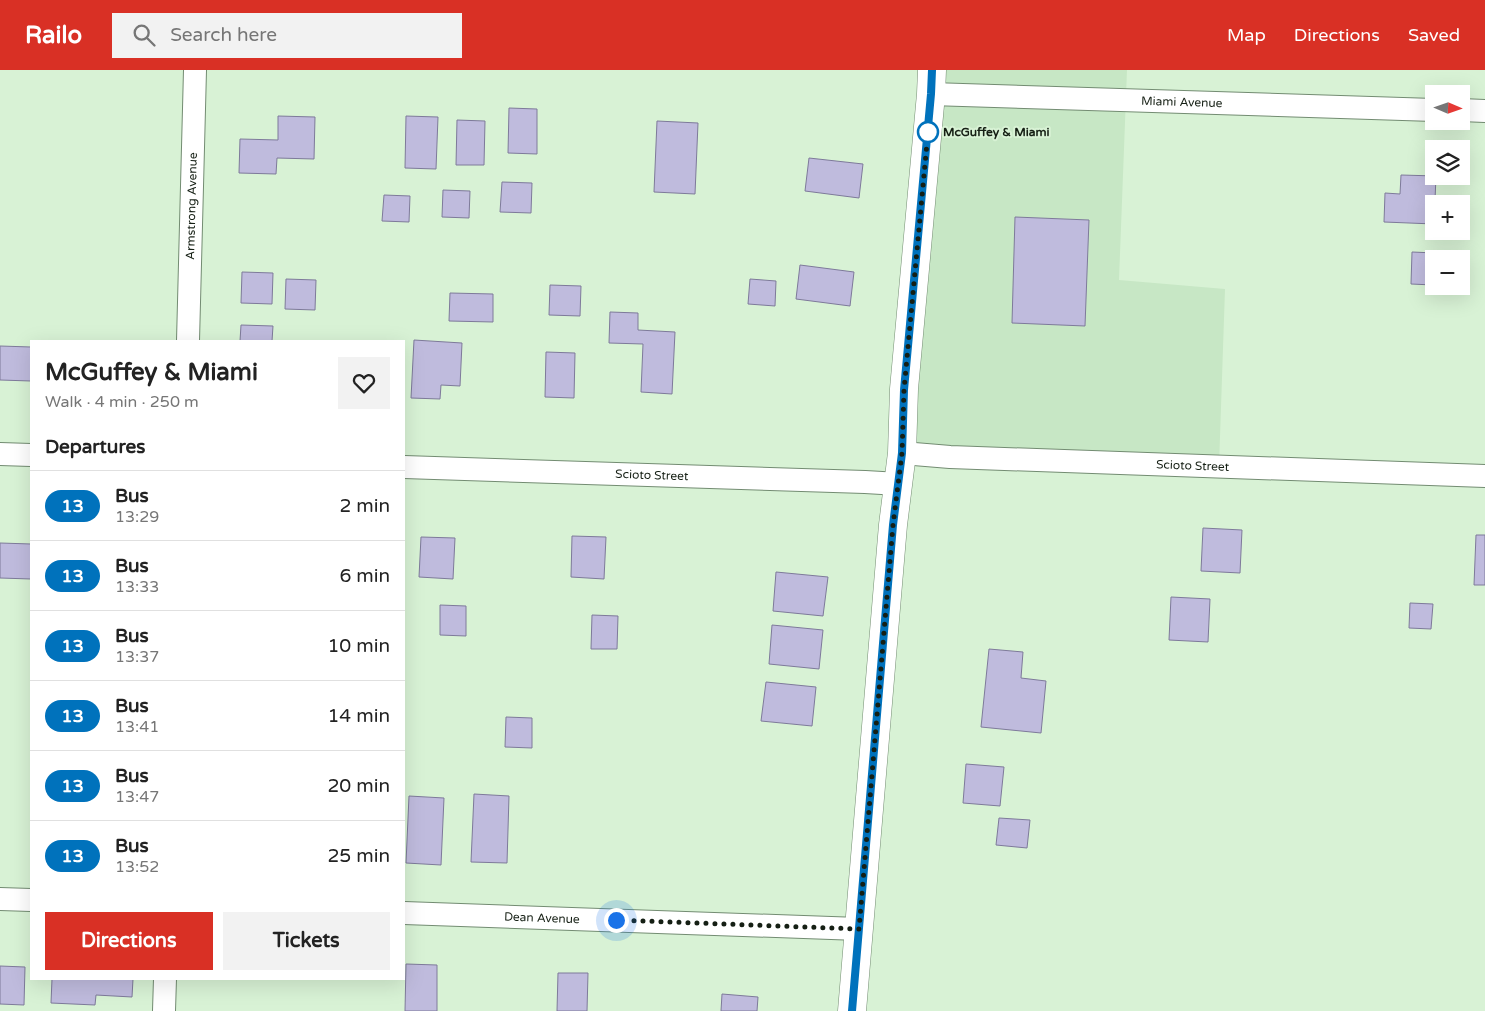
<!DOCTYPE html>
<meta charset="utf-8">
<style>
:root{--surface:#fff;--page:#f2f2f2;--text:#222;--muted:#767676;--line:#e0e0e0;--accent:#d93025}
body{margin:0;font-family:"Varela Round",sans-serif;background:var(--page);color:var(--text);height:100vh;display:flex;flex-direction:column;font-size:19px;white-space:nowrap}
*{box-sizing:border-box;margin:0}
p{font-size:16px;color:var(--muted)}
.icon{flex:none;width:28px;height:28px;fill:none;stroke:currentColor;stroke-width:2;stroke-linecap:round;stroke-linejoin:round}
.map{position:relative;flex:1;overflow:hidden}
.details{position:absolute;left:30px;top:270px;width:375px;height:640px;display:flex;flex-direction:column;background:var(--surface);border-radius:0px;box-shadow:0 5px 20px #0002}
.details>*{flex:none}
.badge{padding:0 10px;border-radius:16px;font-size:18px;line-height:32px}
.needle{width:32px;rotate:92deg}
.controls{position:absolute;left:1425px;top:15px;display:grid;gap:10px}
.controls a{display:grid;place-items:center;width:45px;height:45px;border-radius:0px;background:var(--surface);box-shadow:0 5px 20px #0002;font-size:25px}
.you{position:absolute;width:25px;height:25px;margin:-12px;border:4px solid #fff;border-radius:50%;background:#1a73e8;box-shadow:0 0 0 8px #1a73e833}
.map>.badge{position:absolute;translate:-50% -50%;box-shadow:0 0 0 2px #fff}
h2{padding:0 15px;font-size:19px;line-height:45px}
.round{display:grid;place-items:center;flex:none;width:52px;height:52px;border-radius:0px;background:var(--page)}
.summary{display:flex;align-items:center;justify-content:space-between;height:85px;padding:0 15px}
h1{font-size:24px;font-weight:700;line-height:38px}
.button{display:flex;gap:10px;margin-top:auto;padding:10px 15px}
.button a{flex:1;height:58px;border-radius:0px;background:var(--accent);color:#fff;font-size:20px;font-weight:700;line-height:58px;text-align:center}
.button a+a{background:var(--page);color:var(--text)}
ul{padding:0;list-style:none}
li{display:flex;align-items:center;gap:15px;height:70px;padding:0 15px;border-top:1px solid var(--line)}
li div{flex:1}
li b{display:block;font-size:19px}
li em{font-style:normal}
li .badge{min-width:55px;font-weight:700;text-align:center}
header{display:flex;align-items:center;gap:30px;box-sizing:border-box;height:70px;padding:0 25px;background:var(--accent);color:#fff}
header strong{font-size:24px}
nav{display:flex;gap:28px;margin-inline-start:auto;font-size:18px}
.search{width:350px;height:45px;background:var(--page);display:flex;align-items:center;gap:12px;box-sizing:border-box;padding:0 18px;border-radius:0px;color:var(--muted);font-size:19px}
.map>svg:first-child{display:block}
</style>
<header>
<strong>Railo</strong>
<div class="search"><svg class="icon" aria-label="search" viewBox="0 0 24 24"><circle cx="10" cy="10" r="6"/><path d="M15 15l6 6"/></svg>Search here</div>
<nav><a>Map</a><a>Directions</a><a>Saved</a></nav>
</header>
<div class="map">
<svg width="1485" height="941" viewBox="0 0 1485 941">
<rect width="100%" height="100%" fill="#d8f2d5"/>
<polygon fill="#c7e7c5" points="932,0 1127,0 1119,210 1225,219 1219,396 902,383"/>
<g fill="#bfbbdd" stroke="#7e7a9a">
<polygon points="509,38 537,39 537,84 508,83"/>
<polygon points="278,46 315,47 314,89 277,88 276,104 239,103 240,69 278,70"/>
<polygon points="406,46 438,47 436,99 405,98"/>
<polygon points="457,50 485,51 484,95 456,95"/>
<polygon points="657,51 698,53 695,124 654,122"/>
<polygon points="809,88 863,94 859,128 805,121"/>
<polygon points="1401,105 1436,106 1434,154 1384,152 1385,123 1400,124"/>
<polygon points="502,112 532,113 531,143 500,142"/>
<polygon points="443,120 470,121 469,148 442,147"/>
<polygon points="384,125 410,126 409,152 382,151"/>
<polygon points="1015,147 1089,150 1085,256 1012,253"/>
<polygon points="1412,182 1435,183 1433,215 1411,214"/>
<polygon points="800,195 854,202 850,236 796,229"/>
<polygon points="242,202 273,203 272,234 241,233"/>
<polygon points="286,209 316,210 315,240 285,239"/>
<polygon points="750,209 776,211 775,236 748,234"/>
<polygon points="550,215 581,216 580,246 549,245"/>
<polygon points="450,223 493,224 493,252 449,251"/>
<polygon points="610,242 638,243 638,260 675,262 672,324 641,322 643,274 609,273"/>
<polygon points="241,255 273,256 272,271 240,271"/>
<polygon points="414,270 462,273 460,316 441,315 440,329 411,328"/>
<polygon points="0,276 31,277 31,311 0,310"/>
<polygon points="546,282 575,283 574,328 545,327"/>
<polygon points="1203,458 1242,460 1240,503 1201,501"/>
<polygon points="1476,465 1485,465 1485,515 1474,515"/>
<polygon points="572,466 606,467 604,509 571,507"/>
<polygon points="421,467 455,468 453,509 419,507"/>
<polygon points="0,473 31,474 31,509 0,508"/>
<polygon points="776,502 828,507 823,546 773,541"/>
<polygon points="1171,527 1210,529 1208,572 1169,570"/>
<polygon points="1410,533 1433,534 1431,559 1409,558"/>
<polygon points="440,535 466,536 466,566 440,565"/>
<polygon points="592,545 618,546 617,579 591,579"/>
<polygon points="772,555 823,560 819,599 769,594"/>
<polygon points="989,579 1023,582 1021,608 1046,611 1041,663 981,657"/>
<polygon points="766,612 816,617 812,656 761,651"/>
<polygon points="506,647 532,648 532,678 505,677"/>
<polygon points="966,694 1004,697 1000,736 963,733"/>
<polygon points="474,724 509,726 507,793 471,792"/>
<polygon points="409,726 444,728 441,795 406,793"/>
<polygon points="999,748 1030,750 1027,778 996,775"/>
<polygon points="406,894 437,895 437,941 405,941"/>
<polygon points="0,896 25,897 24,935 0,934"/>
<polygon points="558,903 588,903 587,941 557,941"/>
<polygon points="52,909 133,909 132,927 96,925 95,935 51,933"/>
<polygon points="722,924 758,927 757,941 721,941"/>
</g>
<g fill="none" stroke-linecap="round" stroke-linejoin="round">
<defs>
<g id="street">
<path id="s1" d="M931,24L1434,40"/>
<polyline points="1461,40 1485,41"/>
<path id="s2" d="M188,271L195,0"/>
<path id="s3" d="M902,383L950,387L1485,406"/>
<polyline points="0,384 31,385"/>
<path id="s4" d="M404,397L865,412L899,414"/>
<polyline points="0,829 31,830"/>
<path id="s5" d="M404,843L859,859"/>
<polyline points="164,941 165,909"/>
</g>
<polyline id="secondary" points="852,941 893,455 902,383 904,319 931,24 932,0"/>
</defs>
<use href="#street" stroke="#738c72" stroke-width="24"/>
<use href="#secondary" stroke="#738c72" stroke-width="29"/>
<use href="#street" stroke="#fff" stroke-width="22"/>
<use href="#secondary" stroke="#fff" stroke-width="28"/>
</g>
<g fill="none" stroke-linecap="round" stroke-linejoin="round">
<defs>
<polyline id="line" points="852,941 893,455 902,383 904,320 931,24 932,0"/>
</defs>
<use href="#line" stroke="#fff" stroke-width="11"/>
<use href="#line" stroke="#0072bc" stroke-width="8"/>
<polyline stroke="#151f14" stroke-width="5" stroke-dasharray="0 9" points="616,850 859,859 893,455 902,383 904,320 928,62"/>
</g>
<circle fill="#fff" stroke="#0072bc" stroke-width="2.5" cx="928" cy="62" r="10"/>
<g text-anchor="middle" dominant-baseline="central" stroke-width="4" stroke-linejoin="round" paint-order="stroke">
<g font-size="12" fill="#151f14" stroke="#d8f2d5">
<text stroke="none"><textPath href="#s1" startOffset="251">Miami Avenue</textPath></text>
<text stroke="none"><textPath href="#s2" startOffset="135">Armstrong Avenue</textPath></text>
<text stroke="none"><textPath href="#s3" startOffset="291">Scioto Street</textPath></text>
<text stroke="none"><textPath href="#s4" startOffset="248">Scioto Street</textPath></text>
<text stroke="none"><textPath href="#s5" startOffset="138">Dean Avenue</textPath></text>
</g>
<g font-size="12" font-weight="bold" fill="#151f14" stroke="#d8f2d5" text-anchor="start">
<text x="943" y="62">McGuffey &amp; Miami</text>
</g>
</g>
</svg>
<div class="controls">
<a><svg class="needle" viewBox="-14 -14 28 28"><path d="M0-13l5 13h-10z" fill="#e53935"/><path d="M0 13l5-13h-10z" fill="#767676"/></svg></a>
<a><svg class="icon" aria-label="layers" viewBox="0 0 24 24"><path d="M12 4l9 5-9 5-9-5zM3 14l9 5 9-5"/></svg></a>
<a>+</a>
<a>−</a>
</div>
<div class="you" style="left:616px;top:850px"></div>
<section class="details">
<div class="summary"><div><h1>McGuffey &amp; Miami</h1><p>Walk · 4 min · 250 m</p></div><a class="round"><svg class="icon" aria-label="heart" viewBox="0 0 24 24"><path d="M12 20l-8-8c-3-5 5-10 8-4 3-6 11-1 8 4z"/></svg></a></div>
<h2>Departures</h2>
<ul>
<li><span class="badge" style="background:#0072bc;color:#fff">13</span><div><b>Bus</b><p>13:29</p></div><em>2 min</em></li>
<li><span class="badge" style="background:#0072bc;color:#fff">13</span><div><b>Bus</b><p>13:33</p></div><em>6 min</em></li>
<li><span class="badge" style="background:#0072bc;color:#fff">13</span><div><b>Bus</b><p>13:37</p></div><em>10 min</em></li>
<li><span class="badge" style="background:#0072bc;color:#fff">13</span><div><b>Bus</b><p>13:41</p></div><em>14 min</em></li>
<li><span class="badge" style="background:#0072bc;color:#fff">13</span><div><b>Bus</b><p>13:47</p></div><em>20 min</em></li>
<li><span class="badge" style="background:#0072bc;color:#fff">13</span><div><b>Bus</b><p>13:52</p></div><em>25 min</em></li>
</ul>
<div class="button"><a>Directions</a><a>Tickets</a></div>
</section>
</div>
